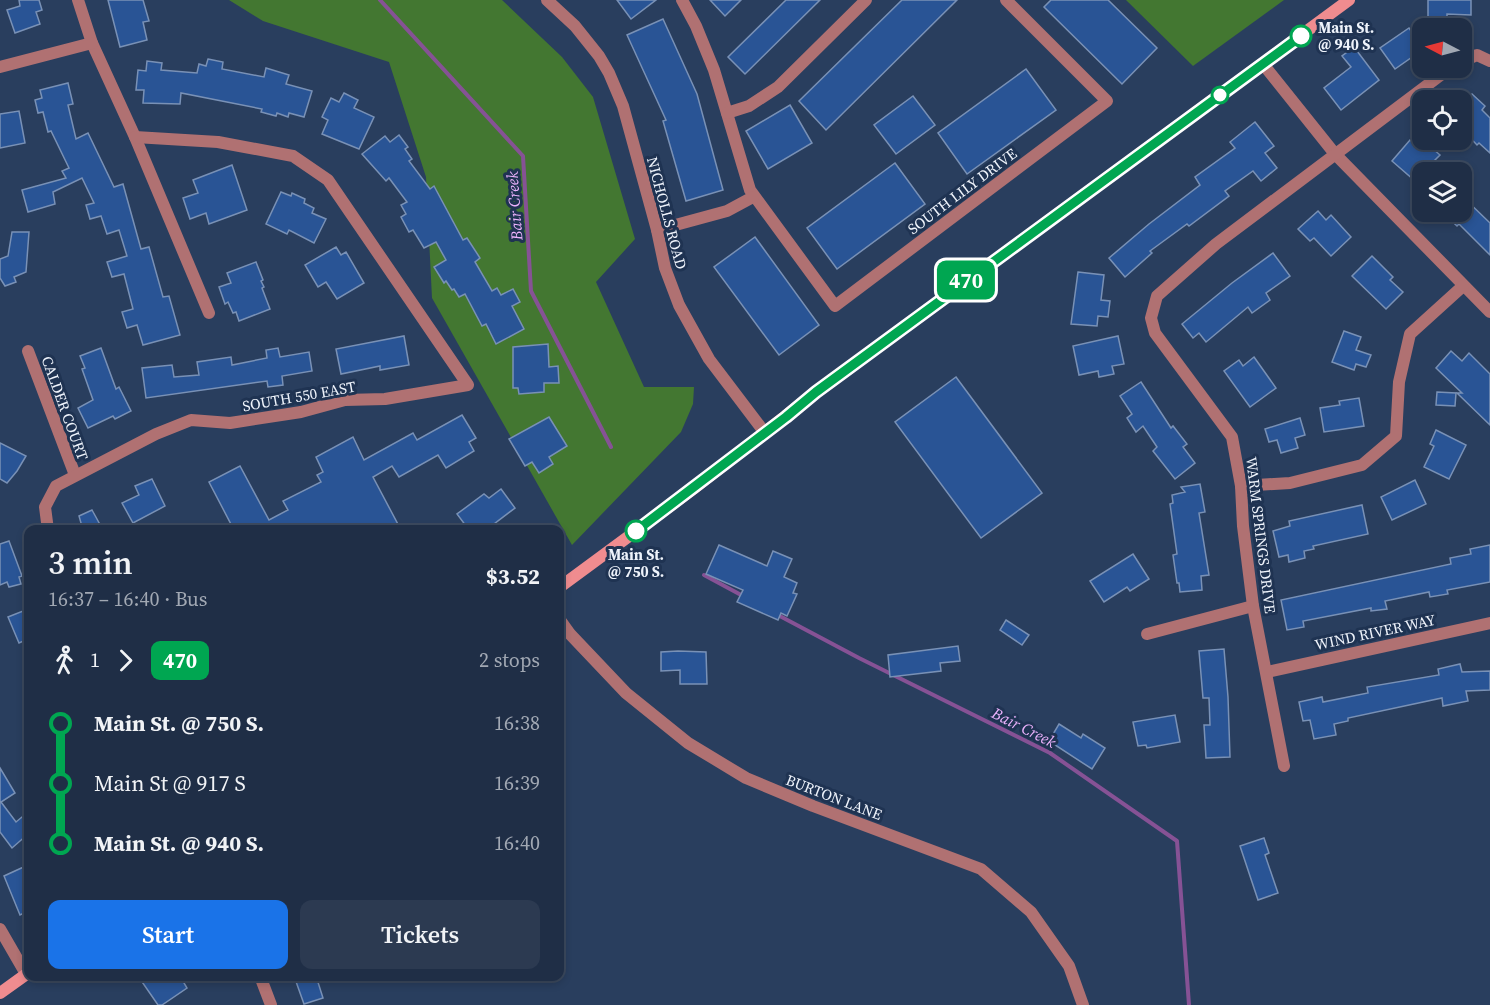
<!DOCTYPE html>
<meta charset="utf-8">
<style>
:root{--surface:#1f2e46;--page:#2c3a51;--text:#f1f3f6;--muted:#a1a8b3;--line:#3c4a5f;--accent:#1a73e8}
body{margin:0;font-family:"Source Serif 4",serif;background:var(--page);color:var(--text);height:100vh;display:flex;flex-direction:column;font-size:22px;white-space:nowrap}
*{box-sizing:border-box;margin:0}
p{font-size:20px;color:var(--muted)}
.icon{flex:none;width:33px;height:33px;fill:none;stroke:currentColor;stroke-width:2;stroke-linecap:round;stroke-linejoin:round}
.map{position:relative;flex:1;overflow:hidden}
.drawer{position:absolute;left:24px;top:525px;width:540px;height:456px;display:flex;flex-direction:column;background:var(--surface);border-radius:12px;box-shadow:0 3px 9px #0003,0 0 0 2px var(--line)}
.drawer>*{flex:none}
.badge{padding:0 12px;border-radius:9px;font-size:21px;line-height:39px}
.needle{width:39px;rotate:276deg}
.tools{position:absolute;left:1412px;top:18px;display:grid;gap:12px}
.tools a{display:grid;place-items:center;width:60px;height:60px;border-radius:12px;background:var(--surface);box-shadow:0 3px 9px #0003,0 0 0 2px var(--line);font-size:30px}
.map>.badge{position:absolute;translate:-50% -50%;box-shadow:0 0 0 3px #fff}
.legs{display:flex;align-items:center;gap:9px;height:66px;padding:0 24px;font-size:20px}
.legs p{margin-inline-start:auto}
.head{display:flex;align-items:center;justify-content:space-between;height:102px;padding:0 24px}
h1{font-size:33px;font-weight:600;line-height:45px}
.action{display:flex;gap:12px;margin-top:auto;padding:12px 24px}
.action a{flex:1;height:69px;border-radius:12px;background:var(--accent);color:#fff;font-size:24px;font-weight:600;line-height:69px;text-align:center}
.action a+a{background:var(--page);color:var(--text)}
ul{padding:0 24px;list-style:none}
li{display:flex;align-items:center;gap:21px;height:60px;font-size:22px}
li i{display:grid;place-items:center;width:9px;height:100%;margin:0 8px;background:currentColor}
li i::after{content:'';width:15px;height:15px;margin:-8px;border:4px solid;border-radius:50%;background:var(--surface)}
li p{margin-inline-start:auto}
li:first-child i{background:linear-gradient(#0000 50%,currentColor 0)}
li:last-child i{background:linear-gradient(currentColor 50%,#0000 0)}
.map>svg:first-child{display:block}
</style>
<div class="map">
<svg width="1490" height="1005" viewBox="0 0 1490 1005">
<rect width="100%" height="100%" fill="#293e5e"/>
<g fill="#437731">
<polygon points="229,0 502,0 562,57 593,97 635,239 596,282 644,387 694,387 693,404 681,432 572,545 432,298 426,177 389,62 263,21"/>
<polygon points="1126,0 1284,0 1193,66"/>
</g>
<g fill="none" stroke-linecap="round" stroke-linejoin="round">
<g stroke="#865295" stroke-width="4">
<polyline points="380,0 523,156 531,291 611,447"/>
<polyline points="704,575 743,596"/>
<polyline points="776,614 859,658 1050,753 1177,841 1189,1005"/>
</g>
</g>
<g fill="#295495" stroke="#7991b6" stroke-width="1.5">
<polygon points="19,0 39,0 42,10 36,12 40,24 15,33 7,10 20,6"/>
<polygon points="108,0 143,0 149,21 143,22 147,40 120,47"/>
<polygon points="617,0 656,0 631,19"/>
<polygon points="710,0 741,0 725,16"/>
<polygon points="786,0 820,0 745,74 728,57"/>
<polygon points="902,0 957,0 826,130 799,101"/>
<polygon points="1051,0 1108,0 1157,48 1122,84 1044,7"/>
<polygon points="1428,0 1471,0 1471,15 1447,14 1447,28 1428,28"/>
<polygon points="663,19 697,94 723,190 686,201 663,121 666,120 627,35"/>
<polygon points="1409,28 1422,47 1422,50 1395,69 1380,48"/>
<polygon points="1354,47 1379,80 1341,110 1324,88 1351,67 1342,56"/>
<polygon points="208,59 223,62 222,69 264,77 266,68 289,75 286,84 312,91 304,117 289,113 288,117 277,113 276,116 261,112 262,109 181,93 180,104 143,103 144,90 136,90 138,70 146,71 147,61 162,63 161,70 197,73 199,64 206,66"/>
<polygon points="1026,69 1056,110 967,174 938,133"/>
<polygon points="68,83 73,104 68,105 76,139 88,133 114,187 123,184 141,249 149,247 163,297 169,296 180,335 143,345 137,325 127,328 122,312 133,309 124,274 112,277 107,262 127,256 119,230 107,234 101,216 90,219 86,205 94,203 82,178 53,192 55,204 28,212 22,190 66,178 62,171 69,168 51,131 48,132 43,112 38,113 35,100 42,98 40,90"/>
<polygon points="344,93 358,100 354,108 374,117 359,149 322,134 328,120 322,117 331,98 339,102"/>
<polygon points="1472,94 1485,106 1482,110 1490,118 1490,153 1479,143 1477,145 1461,128 1461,105"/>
<polygon points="913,96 935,125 896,154 874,125"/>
<polygon points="790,105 812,143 768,169 746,131"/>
<polygon points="19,111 25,143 0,148 0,114"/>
<polygon points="1255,122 1274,146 1265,153 1277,168 1261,181 1253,171 1225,191 1229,196 1189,226 1187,224 1150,251 1152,253 1125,277 1109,258 1149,224 1200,185 1195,177 1235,148 1230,142"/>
<polygon points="399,135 408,147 405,149 412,159 409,161 430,189 434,186 463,240 467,238 480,258 475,262 492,291 497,288 501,295 513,289 520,302 512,306 524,329 496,344 486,324 482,326 465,294 459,297 454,289 452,290 446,281 444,283 434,267 446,260 436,242 424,248 413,230 409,232 401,217 406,214 401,205 407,202 389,178 386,181 362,154 385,136 390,142"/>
<polygon points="1410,140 1421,149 1426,143 1440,155 1433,162 1445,172 1422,172 1422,187 1392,161"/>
<polygon points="895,163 925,204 837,269 807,228"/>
<polygon points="232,165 247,210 209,224 206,213 190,219 183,198 198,193 193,180"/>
<polygon points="281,192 291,196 292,193 305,199 304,203 314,208 312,213 326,219 314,243 289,230 287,234 266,224"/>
<polygon points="1461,195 1490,223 1490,255 1459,224 1457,226 1442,212 1461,212"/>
<polygon points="1318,211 1326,220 1331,215 1351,237 1331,256 1314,238 1310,241 1298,229"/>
<polygon points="12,232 29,232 26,272 14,277 16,282 5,286 0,278 0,259 8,256"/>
<polygon points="755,237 819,325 779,355 714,267"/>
<polygon points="336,247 341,255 346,252 364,283 337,299 326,282 318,287 305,265"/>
<polygon points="1273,253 1290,276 1266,293 1270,300 1252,313 1248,307 1206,342 1199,333 1193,338 1182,324 1232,283"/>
<polygon points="1372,256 1393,277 1390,280 1403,292 1386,309 1352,276"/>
<polygon points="256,262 263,280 261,281 264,287 262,288 270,309 239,321 236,312 233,313 228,302 225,304 219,287 231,283 227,273"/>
<polygon points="1078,272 1104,275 1101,300 1110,301 1108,317 1098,316 1097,326 1071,324"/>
<polygon points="1344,331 1361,337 1356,350 1371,355 1366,367 1356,364 1354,370 1332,362"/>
<polygon points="404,336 409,365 380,370 380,366 341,374 336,349"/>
<polygon points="1118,336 1124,364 1112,366 1114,374 1099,377 1098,371 1079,375 1073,346"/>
<polygon points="548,344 549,367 558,366 559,383 544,383 544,392 519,394 518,388 513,388 513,347"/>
<polygon points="101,348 116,389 119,387 131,411 115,419 113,416 88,428 78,408 93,400 82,369 85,368 80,356"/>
<polygon points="278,348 280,357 309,352 312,371 282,376 283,385 268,387 267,381 146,398 142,368 172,365 174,377 199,375 197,362 231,357 232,365 267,358 266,350"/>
<polygon points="1451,351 1462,361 1469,353 1490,374 1490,425 1457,393 1462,393 1436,368"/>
<polygon points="1254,357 1276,388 1250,407 1224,371 1239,360 1243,366"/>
<polygon points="956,377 1042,493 981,538 895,422"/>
<polygon points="1141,382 1171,428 1173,426 1187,444 1183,447 1195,463 1175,479 1153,451 1157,447 1143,426 1136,432 1127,418 1132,414 1120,396"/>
<polygon points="1437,392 1456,393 1455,406 1436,405"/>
<polygon points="1359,398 1364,426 1324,432 1320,408 1340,405 1339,401"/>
<polygon points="462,415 476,438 469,442 474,451 446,468 438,455 399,477 392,466 373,477 401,530 234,530 209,482 240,466 269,520 288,510 283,501 321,482 317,475 323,472 316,457 353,437 364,460 413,433 417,440"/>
<polygon points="549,417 567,446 549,457 553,464 539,473 532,462 525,466 509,439"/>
<polygon points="1300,418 1305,435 1295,438 1298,448 1281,453 1277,440 1269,442 1265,429"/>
<polygon points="1436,430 1466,445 1449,479 1424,467 1434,446 1430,444"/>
<polygon points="0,443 26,456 17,471 7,483 0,479"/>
<polygon points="152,479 165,506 133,523 122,503 139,495 135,486"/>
<polygon points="1415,480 1426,504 1392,520 1381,497"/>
<polygon points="1200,484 1205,512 1199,513 1209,575 1201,576 1202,590 1180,592 1179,583 1177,583 1173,555 1177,554 1170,504 1173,503 1172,495 1185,492 1181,487"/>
<polygon points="501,489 515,508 486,530 469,530 457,514 484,494 489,498"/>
<polygon points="1362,505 1368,534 1313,546 1314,549 1304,551 1305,558 1289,562 1288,555 1279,557 1273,531 1290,526 1289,521"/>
<polygon points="92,510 103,530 83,530 79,516"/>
<polygon points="9,541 22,576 19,577 21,584 9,587 7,582 0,585 0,544"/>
<polygon points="719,545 767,566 773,551 792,559 784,577 797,583 793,593 797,594 787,616 781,613 778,620 737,602 743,590 706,574"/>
<polygon points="1490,545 1490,582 1447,590 1448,594 1430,597 1429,592 1385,601 1387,609 1371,611 1371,608 1303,621 1304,627 1287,630 1281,600 1451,564 1450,558 1471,554 1470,549"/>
<polygon points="1133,554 1149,579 1130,591 1127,587 1104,602 1090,581"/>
<polygon points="28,609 28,639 19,643 8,617"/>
<polygon points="1006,620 1029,635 1022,645 1000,630"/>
<polygon points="958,646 960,661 940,663 941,671 890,677 888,655"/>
<polygon points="1224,649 1228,697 1230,757 1206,758 1204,725 1210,725 1209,698 1203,698 1199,651"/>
<polygon points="678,651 706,652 707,684 680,684 680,670 661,671 661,652"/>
<polygon points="1460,664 1462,672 1490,671 1490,690 1466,691 1468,701 1443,706 1442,698 1348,718 1348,721 1334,724 1336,735 1314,739 1310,720 1303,721 1299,702 1322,697 1323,702 1368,693 1367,687 1439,675 1438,669"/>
<polygon points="1175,715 1180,742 1147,748 1146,745 1138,746 1133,722"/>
<polygon points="1059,724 1081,738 1083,734 1105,748 1092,769 1049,741"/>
<polygon points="0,768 15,793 1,802 16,822 28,812 28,834 12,848 0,832"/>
<polygon points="1264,838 1269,853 1265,855 1278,893 1258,900 1240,846"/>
<polygon points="28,865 28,911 20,915 4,876"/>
<polygon points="138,976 180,976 187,988 162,1005 158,1005"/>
<polygon points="294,976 316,976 323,998 304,1004"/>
</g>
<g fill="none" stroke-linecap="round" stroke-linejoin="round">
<g stroke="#b07172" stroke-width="12">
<polyline points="78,0 92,43 135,137 209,313"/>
<polyline points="682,0 696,26 714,70 750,190 835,306 1107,101 1006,0"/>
<polyline points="1461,62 1477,55 1490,61"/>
<polyline points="1263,64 1335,154 1490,312"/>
<polyline points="0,67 92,43"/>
<polyline points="727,113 749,106 778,87 866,0"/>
<polyline points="657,230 727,211 753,197"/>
<polyline points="28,351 75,475"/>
<polyline points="1241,486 1290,483 1362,465 1396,436 1399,382 1410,334 1463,286"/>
<polyline points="48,530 45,507 56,486 156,434 191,420 230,423 301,412 345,400 385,399 468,385 328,180 293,156 218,142 135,137"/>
<polyline points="1147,634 1253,606"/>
<polyline points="1267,672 1490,623"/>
<polyline points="1284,766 1253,606 1243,526 1241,486 1232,437 1155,333 1151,318 1157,296 1216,244 1450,68"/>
<polyline points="0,929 26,974"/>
<polyline points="260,976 271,1005"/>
</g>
<g stroke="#b07172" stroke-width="12">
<polyline points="547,0 575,26 599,56 609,73 623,106 657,230 665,268 679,305 709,359 765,433"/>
<polyline points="560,620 570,634 626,693 688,743 746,778 813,806 981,869 1031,912 1069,966 1083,1005"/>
</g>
<g stroke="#ef8c8f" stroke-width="12">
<polyline points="560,587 693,489 816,392 1349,0"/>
<polyline points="0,993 28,973"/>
</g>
</g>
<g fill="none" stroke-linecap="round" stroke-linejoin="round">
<defs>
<polyline id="line-1" points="636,531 786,417 816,392 1301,36"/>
</defs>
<use href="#line-1" stroke="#fff" stroke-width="14"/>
<use href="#line-1" stroke="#00a651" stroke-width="9"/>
</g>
<g fill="#fff" stroke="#00a651" stroke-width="3">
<circle cx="1301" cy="36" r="10"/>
<circle cx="1220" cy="95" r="8"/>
<circle cx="636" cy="531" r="10"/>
</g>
<g text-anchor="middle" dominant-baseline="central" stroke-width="6" stroke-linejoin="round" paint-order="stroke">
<g font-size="15" font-weight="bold" fill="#eef3fb" stroke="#1f3352" text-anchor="start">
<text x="1318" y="27">Main St.<tspan x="1318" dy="17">@ 940 S.</tspan></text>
<text x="636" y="554" text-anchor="middle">Main St.<tspan x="636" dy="17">@ 750 S.</tspan></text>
</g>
<g font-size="15" fill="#eef3fb" stroke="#1f3352">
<text transform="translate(962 191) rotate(-37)">SOUTH LILY DRIVE</text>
<text transform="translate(667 213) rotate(75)">NICHOLLS ROAD</text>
<text transform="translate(299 396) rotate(-10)">SOUTH 550 EAST</text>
<text transform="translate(65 408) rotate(70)">CALDER COURT</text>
<text transform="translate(1261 535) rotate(83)">WARM SPRINGS DRIVE</text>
<text transform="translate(1375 632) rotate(-12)">WIND RIVER WAY</text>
<text transform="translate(834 797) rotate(21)">BURTON LANE</text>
</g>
<g font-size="16" font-style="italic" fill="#eab1fb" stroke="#1f3352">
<text transform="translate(514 206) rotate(-94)">Bair Creek</text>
<text transform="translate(1024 727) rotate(27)">Bair Creek</text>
</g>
</g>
</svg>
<div class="tools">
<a><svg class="needle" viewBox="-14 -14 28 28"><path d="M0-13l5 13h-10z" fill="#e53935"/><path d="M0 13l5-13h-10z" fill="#a1a8b3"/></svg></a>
<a><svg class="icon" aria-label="locate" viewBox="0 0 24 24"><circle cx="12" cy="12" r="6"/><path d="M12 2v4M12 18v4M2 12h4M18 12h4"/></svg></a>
<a><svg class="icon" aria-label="layers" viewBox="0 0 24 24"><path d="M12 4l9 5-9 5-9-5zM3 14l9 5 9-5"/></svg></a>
</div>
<b class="badge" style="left:966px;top:280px;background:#00a651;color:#fff">470</b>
<section class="drawer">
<div class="head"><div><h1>3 min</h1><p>16:37 – 16:40 · Bus</p></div><b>$3.52</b></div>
<div class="legs"><svg class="icon" aria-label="walk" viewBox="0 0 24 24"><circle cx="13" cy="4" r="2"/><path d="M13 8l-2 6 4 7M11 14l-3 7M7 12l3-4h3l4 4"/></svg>1<svg class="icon" aria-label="forward" viewBox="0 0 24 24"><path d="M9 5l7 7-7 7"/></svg><b class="badge" style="background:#00a651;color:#fff">470</b><p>2 stops</p></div>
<ul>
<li><i style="color:#00a651"></i><b>Main St. @ 750 S.</b><p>16:38</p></li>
<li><i style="color:#00a651"></i><span>Main St @ 917 S</span><p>16:39</p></li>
<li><i style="color:#00a651"></i><b>Main St. @ 940 S.</b><p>16:40</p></li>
</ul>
<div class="action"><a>Start</a><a>Tickets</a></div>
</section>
</div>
